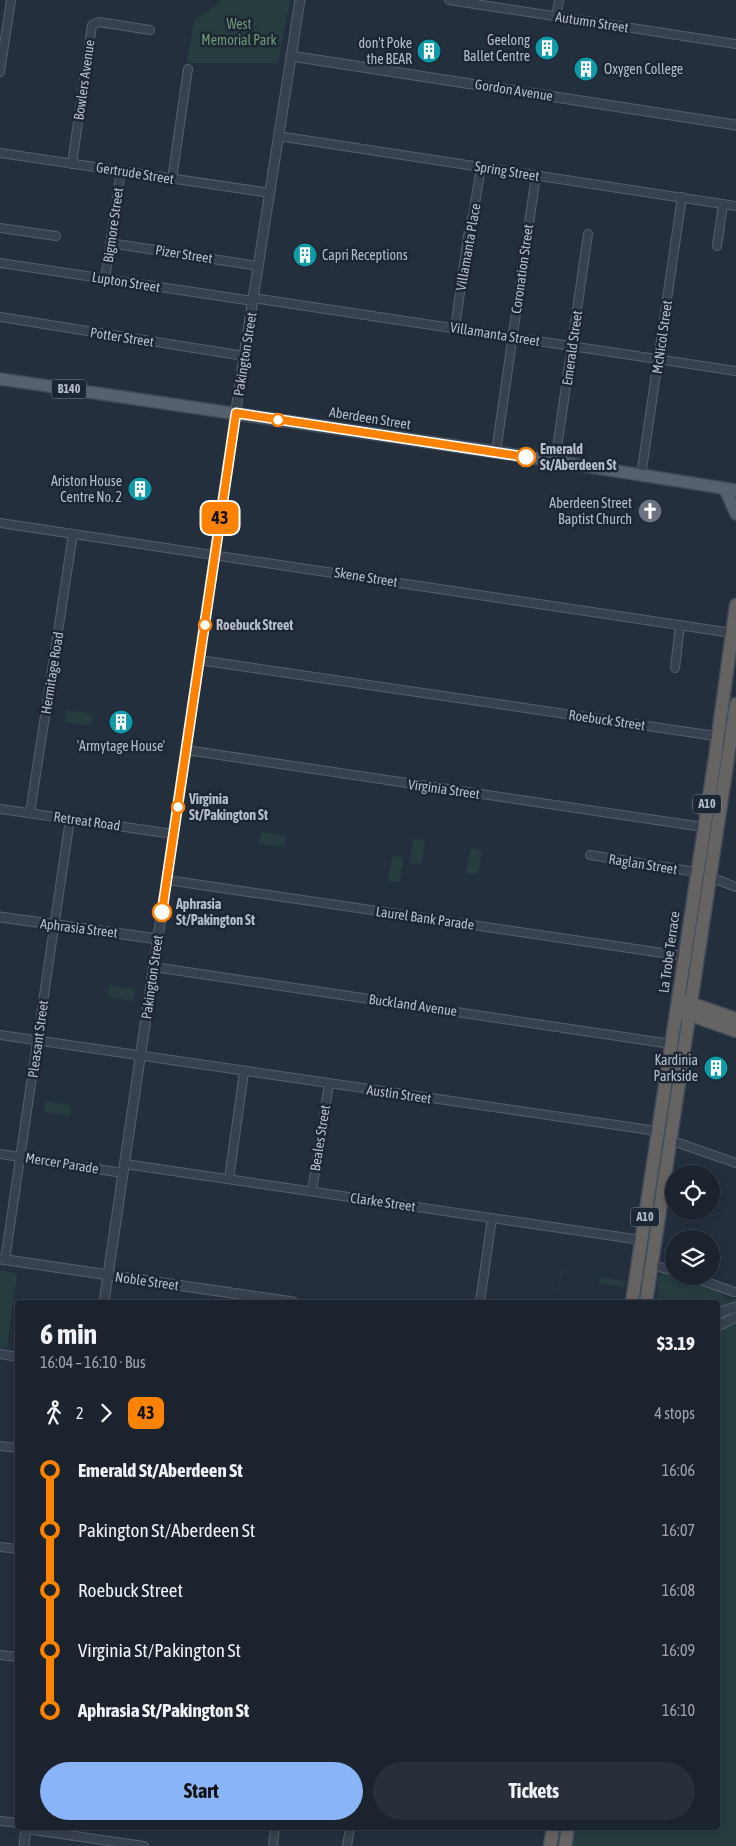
<!DOCTYPE html>
<meta charset="utf-8">
<style>
:root{--surface:#1b232e;--page:#282f3a;--text:#f1f3f6;--muted:#a0a4aa;--line:#39404a;--accent:#8ab4f8}
body{margin:0;font-family:"Asap Condensed",sans-serif;background:var(--page);color:var(--text);height:100vh;display:flex;flex-direction:column;font-size:19px;white-space:nowrap}
*{box-sizing:border-box;margin:0}
p{font-size:16px;color:var(--muted)}
.icon{flex:none;width:28px;height:28px;fill:none;stroke:currentColor;stroke-width:2;stroke-linecap:round;stroke-linejoin:round}
.map{position:relative;flex:1;overflow:hidden}
.side{position:absolute;left:15px;top:1300px;width:705px;height:530px;display:flex;flex-direction:column;background:var(--surface);border-radius:5px;box-shadow:0 2px 8px #0003,0 0 0 1px var(--line)}
.side>*{flex:none}
.badge{padding:0 10px;border-radius:8px;font-size:18px;line-height:32px}
.tools{position:absolute;left:665px;top:1165px;display:grid;gap:10px}
.tools a{display:grid;place-items:center;width:55px;height:55px;border-radius:50%;background:var(--surface);box-shadow:0 2px 8px #0003,0 0 0 1px var(--line);font-size:25px}
.map>.badge{position:absolute;translate:-50% -50%;box-shadow:0 0 0 2px #fff}
.legs{display:flex;align-items:center;gap:8px;height:55px;padding:0 25px;font-size:16px}
.legs p{margin-inline-start:auto}
.headline{display:flex;align-items:center;justify-content:space-between;height:85px;padding:0 25px}
h1{font-size:28px;font-weight:700;line-height:38px}
.action{display:flex;gap:10px;margin-top:auto;padding:10px 25px}
.action a{flex:1;height:58px;border-radius:30px;background:var(--accent);color:#111;font-size:20px;font-weight:700;line-height:58px;text-align:center}
.action a+a{background:var(--page);color:var(--text)}
ul{padding:0 25px;list-style:none}
li{display:flex;align-items:center;gap:18px;height:60px;font-size:19px}
li i{display:grid;place-items:center;width:8px;height:100%;margin:0 6px;background:currentColor}
li i::after{content:'';width:12px;height:12px;margin:-6px;border:4px solid;border-radius:50%;background:var(--surface)}
li p{margin-inline-start:auto}
li:first-child i{background:linear-gradient(#0000 50%,currentColor 0)}
li:last-child i{background:linear-gradient(currentColor 50%,#0000 0)}
.map>svg:first-child{display:block}
</style>
<div class="map">
<svg width="736" height="1846" viewBox="0 0 736 1846">
<rect width="100%" height="100%" fill="#242f3e"/>
<g fill="#263c3f">
<polygon points="220,0 290,0 278,63 187,63 194,20 219,4"/>
<polygon points="67,710 92,714 91,726 65,722"/>
<polygon points="261,832 286,836 284,847 259,844"/>
<polygon points="413,838 425,840 421,865 410,863"/>
<polygon points="470,848 482,850 478,875 466,873"/>
<polygon points="392,856 404,857 400,882 388,881"/>
<polygon points="109,985 135,989 133,1001 108,997"/>
<polygon points="46,1101 71,1105 70,1116 44,1112"/>
<polygon points="0,1270 17,1273 7,1348 0,1347"/>
<polygon points="561,1271 625,1281 624,1287 599,1283 600,1277 562,1272 556,1302"/>
<polygon points="662,1272 717,1290 726,1299 736,1299 736,1302 718,1308 718,1302 657,1302 659,1277"/>
<polygon points="736,1322 736,1846 571,1846 574,1828 718,1828 718,1331"/>
</g>
<g fill="none" stroke-linecap="round" stroke-linejoin="round">
<defs>
<g id="minor">
<polyline points="449,0 736,44"/>
<polyline points="556,17 559,0"/>
<polyline points="0,72 11,0"/>
<polyline points="278,136 736,206"/>
<polyline points="0,153 270,193"/>
<polyline points="72,164 92,25 99,22 150,30"/>
<polyline points="172,179 188,69"/>
<polyline points="0,228 56,236"/>
<polyline points="110,243 258,266"/>
<polyline points="717,246 723,204"/>
<polyline points="0,263 253,301"/>
<polyline points="105,279 121,171"/>
<polyline points="253,298 736,371"/>
<polyline points="0,317 244,356"/>
<polyline points="455,328 470,223 473,216 481,167"/>
<polyline points="496,452 536,175"/>
<polyline points="555,462 588,234"/>
<polyline points="641,476 682,197"/>
<polyline points="0,523 732,633"/>
<polyline points="199,660 722,737"/>
<polyline points="675,668 680,625"/>
<polyline points="718,736 726,747 736,753"/>
<polyline points="186,750 703,827"/>
<polyline points="0,809 173,834"/>
<polyline points="30,813 73,534"/>
<polyline points="590,855 696,872"/>
<polyline points="710,877 736,887"/>
<polyline points="167,880 683,956"/>
<polyline points="154,967 671,1044"/>
<polyline points="0,1035 657,1131"/>
<polyline points="670,1140 736,1163"/>
<polyline points="0,1154 123,1173"/>
<polyline points="125,1164 641,1240"/>
<polyline points="229,1179 244,1072"/>
<polyline points="312,1191 329,1084"/>
<polyline points="5,1260 70,819"/>
<polyline points="652,1265 674,1271"/>
<polyline points="690,1276 734,1292"/>
<polyline points="480,1302 492,1218"/>
<polyline points="0,1354 18,1357"/>
<polyline points="0,1446 18,1448"/>
<polyline points="0,1547 18,1549"/>
<polyline points="0,1655 18,1657"/>
<polyline points="0,1821 18,1823"/>
<polyline points="26,1829 144,1846"/>
<polyline points="273,1846 275,1828"/>
<polyline points="347,1846 350,1828"/>
</g>
<g id="tertiary">
<polyline points="291,56 736,125"/>
<polyline points="0,917 158,939"/>
<polyline points="0,1259 293,1302"/>
<polyline points="104,1302 244,356 300,0"/>
<polyline points="718,1313 736,1307"/>
<polyline points="718,1326 736,1317"/>
<polyline points="24,1846 26,1828"/>
</g>
<g id="primary">
<polyline points="0,379 496,452 736,490"/>
<polyline points="725,489 736,514"/>
</g>
<g id="trunk">
<polyline points="684,1001 736,1019"/>
<polyline points="682,1012 736,1031"/>
<polyline points="632,1302 715,758 736,605"/>
<polyline points="646,1302 736,704"/>
<polyline points="550,1846 553,1828"/>
<polyline points="565,1846 568,1828"/>
</g>
</defs>
<use href="#minor" stroke="#565f6c" stroke-width="10"/>
<use href="#tertiary" stroke="#565f6c" stroke-width="11"/>
<use href="#primary" stroke="#414a57" stroke-width="14"/>
<use href="#trunk" stroke="#434c59" stroke-width="15"/>
<use href="#minor" stroke="#38414e" stroke-width="8"/>
<use href="#tertiary" stroke="#38414e" stroke-width="9"/>
<use href="#primary" stroke="#56606e" stroke-width="11"/>
<use href="#trunk" stroke="#656462" stroke-width="12"/>
</g>
<g fill="none" stroke-linecap="round" stroke-linejoin="round">
<defs>
<polyline id="line-1" points="162,912 236,413 526,457"/>
</defs>
<use href="#line-1" stroke="#fff" stroke-width="11"/>
<use href="#line-1" stroke="#ff8200" stroke-width="8"/>
</g>
<defs>
<symbol id="building-disc" viewBox="-11 -11 22 22"><circle r="9.5" fill="#0f9aa8" stroke="#1d2633"/><path d="M-4-6H4V6H1V3H-1V6H-4ZM-2.5-4.3h1.7v1.8h-1.7ZM.8-4.3h1.7v1.8H.8ZM-2.5-1h1.7V.8h-1.7ZM.8-1h1.7V.8H.8Z" fill="#fff"/></symbol>
<symbol id="church-disc" viewBox="-11 -11 22 22"><circle r="9.5" fill="#6b7280" stroke="#1d2633"/><path d="M-1.2-6h2.4v3.5h3.3v2.4h-3.3V6h-2.4V-.1h-3.3v-2.4h3.3Z" fill="#fff"/></symbol>
</defs>
<g fill-rule="evenodd">
<use href="#building-disc" x="533" y="34" width="28" height="28"/>
<use href="#building-disc" x="415" y="37" width="28" height="28"/>
<use href="#building-disc" x="572" y="55" width="28" height="28"/>
<use href="#building-disc" x="291" y="241" width="28" height="28"/>
<use href="#building-disc" x="126" y="475" width="28" height="28"/>
<use href="#church-disc" x="636" y="497" width="28" height="28"/>
<use href="#building-disc" x="107" y="708" width="28" height="28"/>
<use href="#building-disc" x="702" y="1054" width="28" height="28"/>
</g>
<g fill="#fff" stroke="#ff8200" stroke-width="2.5">
<circle cx="278" cy="420" r="6"/>
<circle cx="526" cy="457" r="9"/>
<circle cx="205" cy="625" r="6"/>
<circle cx="178" cy="807" r="6"/>
<circle cx="162" cy="912" r="9"/>
</g>
<g text-anchor="middle" dominant-baseline="central" stroke-width="5" stroke-linejoin="round" paint-order="stroke">
<g fill="#1d2633" stroke="#878f9c" stroke-width="1">
<rect x="51.5" y="379.5" width="35" height="19" rx="4"/>
<rect x="693" y="794.5" width="28" height="19" rx="4"/>
<rect x="631" y="1207.5" width="28" height="19" rx="4"/>
</g>
<g font-size="12" font-weight="bold" fill="#b4bcc9">
<text x="69" y="389">B140</text>
<text x="707" y="804">A10</text>
<text x="645" y="1217">A10</text>
</g>
<g font-size="14" fill="#b4bcc9" stroke="#1d2633">
<text transform="translate(592 22) rotate(9)">Autumn Street</text>
<text transform="translate(84 80) rotate(-82)">Bowlers Avenue</text>
<text transform="translate(514 90) rotate(9)">Gordon Avenue</text>
<text transform="translate(507 171) rotate(9)">Spring Street</text>
<text transform="translate(135 173) rotate(9)">Gertrude Street</text>
<text transform="translate(113 225) rotate(-82)">Bigmore Street</text>
<text transform="translate(468 247) rotate(-80)">Villamanta Place</text>
<text transform="translate(184 254) rotate(9)">Pizer Street</text>
<text transform="translate(522 269) rotate(-82)">Coronation Street</text>
<text transform="translate(126 282) rotate(9)">Lupton Street</text>
<text transform="translate(495 334) rotate(9)">Villamanta Street</text>
<text transform="translate(122 337) rotate(9)">Potter Street</text>
<text transform="translate(662 337) rotate(-82)">McNicol Street</text>
<text transform="translate(572 348) rotate(-82)">Emerald Street</text>
<text transform="translate(245 354) rotate(-81)">Pakington Street</text>
<text transform="translate(370 418) rotate(9)">Aberdeen Street</text>
<text transform="translate(366 577) rotate(9)">Skene Street</text>
<text transform="translate(52 673) rotate(-81)">Hermitage Road</text>
<text transform="translate(607 720) rotate(8)">Roebuck Street</text>
<text transform="translate(444 789) rotate(8)">Virginia Street</text>
<text transform="translate(87 821) rotate(8)">Retreat Road</text>
<text transform="translate(643 864) rotate(9)">Raglan Street</text>
<text transform="translate(425 918) rotate(8)">Laurel Bank Parade</text>
<text transform="translate(79 928) rotate(7)">Aphrasia Street</text>
<text transform="translate(669 952) rotate(-82)">La Trobe Terrace</text>
<text transform="translate(152 977) rotate(-82)">Pakington Street</text>
<text transform="translate(413 1005) rotate(8)">Buckland Avenue</text>
<text transform="translate(38 1039) rotate(-82)">Pleasant Street</text>
<text transform="translate(399 1094) rotate(8)">Austin Street</text>
<text transform="translate(320 1138) rotate(-81)">Beales Street</text>
<text transform="translate(62 1163) rotate(9)">Mercer Parade</text>
<text transform="translate(383 1202) rotate(8)">Clarke Street</text>
<text transform="translate(147 1281) rotate(8)">Noble Street</text>
</g>
<g font-size="14" fill="#6b9a76" stroke="#1d2633">
<text x="239" y="24">West<tspan x="239" dy="16">Memorial Park</tspan></text>
</g>
<g font-size="14" fill="#b4bcc9" stroke="#1d2633" text-anchor="end">
<text x="530" y="40">Geelong<tspan x="530" dy="16">Ballet Centre</tspan></text>
<text x="412" y="43">don't Poke<tspan x="412" dy="16">the BEAR</tspan></text>
<text x="604" y="69" text-anchor="start">Oxygen College</text>
<text x="322" y="255" text-anchor="start">Capri Receptions</text>
<text x="122" y="481">Ariston House<tspan x="122" dy="16">Centre No. 2</tspan></text>
<text x="632" y="503">Aberdeen Street<tspan x="632" dy="16">Baptist Church</tspan></text>
<text x="121" y="746" text-anchor="middle">'Armytage House'</text>
<text x="698" y="1060">Kardinia<tspan x="698" dy="16">Parkside</tspan></text>
</g>
<g font-size="14" font-weight="bold" fill="#b4bcc9" stroke="#1d2633" text-anchor="start">
<text x="540" y="449">Emerald<tspan x="540" dy="16">St/Aberdeen St</tspan></text>
<text x="216" y="625">Roebuck Street</text>
<text x="189" y="799">Virginia<tspan x="189" dy="16">St/Pakington St</tspan></text>
<text x="176" y="904">Aphrasia<tspan x="176" dy="16">St/Pakington St</tspan></text>
</g>
</g>
</svg>
<div class="tools">
<a><svg class="icon" aria-label="locate" viewBox="0 0 24 24"><circle cx="12" cy="12" r="6"/><path d="M12 2v4M12 18v4M2 12h4M18 12h4"/></svg></a>
<a><svg class="icon" aria-label="layers" viewBox="0 0 24 24"><path d="M12 4l9 5-9 5-9-5zM3 14l9 5 9-5"/></svg></a>
</div>
<b class="badge" style="left:220px;top:518px;background:#ff8200;color:#111">43</b>
<section class="side">
<div class="headline"><div><h1>6 min</h1><p>16:04 – 16:10 · Bus</p></div><b>$3.19</b></div>
<div class="legs"><svg class="icon" aria-label="walk" viewBox="0 0 24 24"><circle cx="13" cy="4" r="2"/><path d="M13 8l-2 6 4 7M11 14l-3 7M7 12l3-4h3l4 4"/></svg>2<svg class="icon" aria-label="forward" viewBox="0 0 24 24"><path d="M9 5l7 7-7 7"/></svg><b class="badge" style="background:#ff8200;color:#111">43</b><p>4 stops</p></div>
<ul>
<li><i style="color:#ff8200"></i><b>Emerald St/Aberdeen St</b><p>16:06</p></li>
<li><i style="color:#ff8200"></i><span>Pakington St/Aberdeen St</span><p>16:07</p></li>
<li><i style="color:#ff8200"></i><span>Roebuck Street</span><p>16:08</p></li>
<li><i style="color:#ff8200"></i><span>Virginia St/Pakington St</span><p>16:09</p></li>
<li><i style="color:#ff8200"></i><b>Aphrasia St/Pakington St</b><p>16:10</p></li>
</ul>
<div class="action"><a>Start</a><a>Tickets</a></div>
</section>
</div>
